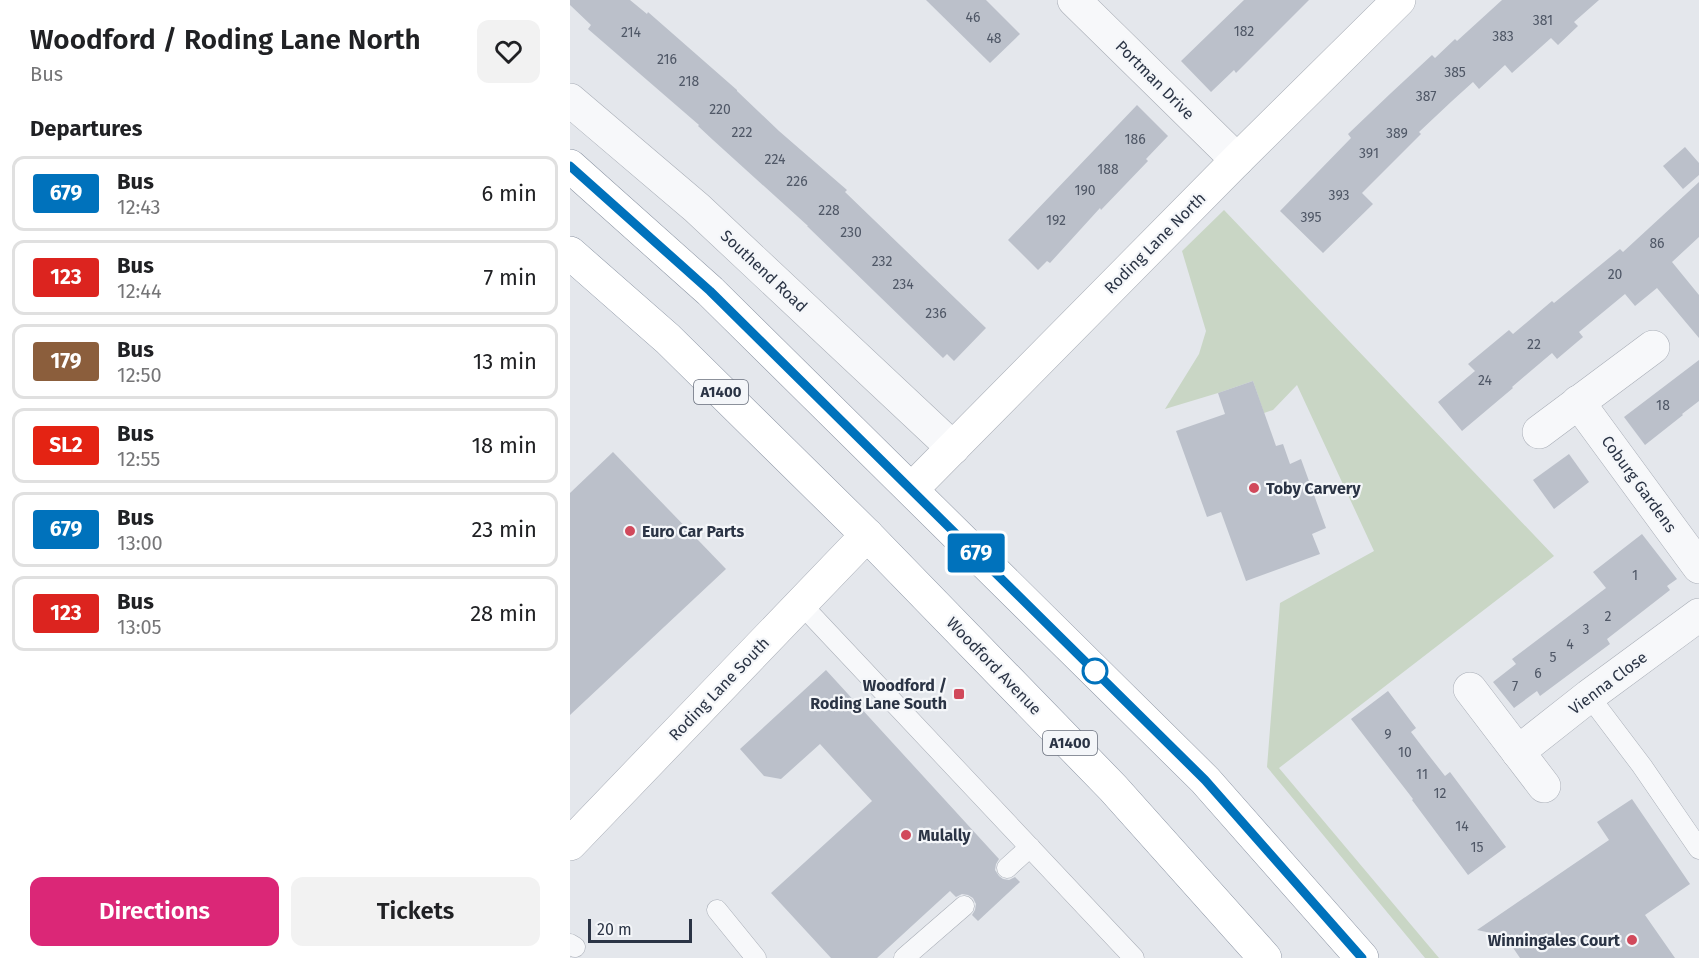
<!DOCTYPE html>
<style>
:root{--surface:#fff;--page:#f2f2f2;--text:#202124;--muted:#757577;--line:#e0e0e0;--accent:#db2777}
body{margin:0;font-family:"Fira Sans",sans-serif;background:var(--page);color:var(--text);height:100vh;display:flex;flex-direction:column;font-size:22px;white-space:nowrap}
*{box-sizing:border-box;margin:0}
p{font-size:20px;color:var(--muted)}
.icon{flex:none;width:33px;height:33px;fill:none;stroke:currentColor;stroke-width:2;stroke-linecap:round;stroke-linejoin:round}
.map{position:relative;flex:1;overflow:hidden}
.drawer{display:flex;flex-direction:column;background:var(--surface);width:570px}
.drawer>*{flex:none}
.badge{padding:0 12px;border-radius:4px;font-size:21px;line-height:39px}
.scale{position:absolute;left:18px;bottom:15px;width:104px;box-sizing:border-box;padding-left:6px;border:3px solid #2b3445;border-top:0;font-size:16px;line-height:21px;white-space:nowrap;color:#2b3445;-webkit-text-stroke:4px #f4f6f9;paint-order:stroke}
.map>.badge{position:absolute;translate:-50% -50%;box-shadow:0 0 0 3px #fff}
h2{padding:0 30px;font-size:22px;line-height:54px}
.round{display:grid;place-items:center;flex:none;width:63px;height:63px;border-radius:12px;background:var(--page)}
.head{display:flex;align-items:center;justify-content:space-between;height:102px;padding:0 30px}
h1{font-size:28px;font-weight:600;line-height:45px}
.action{display:flex;gap:12px;margin-top:auto;padding:12px 30px}
.action a{flex:1;height:69px;border-radius:12px;background:var(--accent);color:#fff;font-size:24px;font-weight:600;line-height:69px;text-align:center}
.action a+a{background:var(--page);color:var(--text)}
ul{padding:0;list-style:none}
li{display:flex;align-items:center;gap:18px;height:75px;margin:0 12px 9px;padding:0 18px;border:3px solid var(--line);border-radius:12px}
li div{flex:1}
li b{display:block;font-size:22px}
li em{font-style:normal}
li .badge{min-width:66px;font-weight:700;text-align:center}
main{display:flex;flex:1;min-height:0}
.map>svg:first-child{display:block}
</style>
<main>
<section class="drawer">
<div class="head"><div><h1>Woodford / Roding Lane North</h1><p>Bus</p></div><a class="round"><svg class="icon" aria-label="heart" viewBox="0 0 24 24"><path d="M12 20l-8-8c-3-5 5-10 8-4 3-6 11-1 8 4z"/></svg></a></div>
<h2>Departures</h2>
<ul>
<li><span class="badge" style="background:#0072bc;color:#fff">679</span><div><b>Bus</b><p>12:43</p></div><em>6 min</em></li>
<li><span class="badge" style="background:#dc241f;color:#fff">123</span><div><b>Bus</b><p>12:44</p></div><em>7 min</em></li>
<li><span class="badge" style="background:#8b5e3c;color:#fff">179</span><div><b>Bus</b><p>12:50</p></div><em>13 min</em></li>
<li><span class="badge" style="background:#e42313;color:#fff">SL2</span><div><b>Bus</b><p>12:55</p></div><em>18 min</em></li>
<li><span class="badge" style="background:#0072bc;color:#fff">679</span><div><b>Bus</b><p>13:00</p></div><em>23 min</em></li>
<li><span class="badge" style="background:#dc241f;color:#fff">123</span><div><b>Bus</b><p>13:05</p></div><em>28 min</em></li>
</ul>
<div class="action"><a>Directions</a><a>Tickets</a></div>
</section>
<div class="map">
<svg width="1129" height="958" viewBox="0 0 1129 958">
<rect width="100%" height="100%" fill="#e4e7ec"/>
<polygon fill="#c9d6c5" points="654,210 984,556 709,768 869,958 855,958 697,767 710,603 804,551 727,385 703,410 694,413 683,381 648,393 595,409 629,354 636,331 612,251"/>
<g fill="#bbc0ca">
<polygon points="0,0 60,0 77,14 78,12 167,90 167,91 209,131 277,190 275,192 416,328 384,361 377,354 373,358 237,226 238,226 143,140 128,126 129,125 18,29 21,25 0,5"/>
<polygon points="356,0 416,0 450,34 420,63"/>
<polygon points="674,0 739,0 666,73 664,70 641,92 611,61"/>
<polygon points="932,0 1029,0 1004,22 1008,26 988,45 981,38 942,73 935,65 909,89 903,82 882,101 849,132 851,134 792,193 803,204 753,253 710,211 781,138 778,134 821,93 862,55 865,58 885,39 887,41"/>
<polygon points="567,105 598,136 576,159 578,161 531,210 530,208 480,263 477,261 468,270 438,240"/>
<polygon points="1115,147 1129,163 1129,175 1113,189 1093,166"/>
<polygon points="1129,182 1129,237 1102,262 1129,295 1129,338 1087,288 1065,306 1055,294 1009,332 1013,337 987,359 982,353 942,387 943,388 892,431 868,402 905,371 898,364 939,330 943,334 982,301 984,303 1050,249 1053,252"/>
<polygon points="1129,360 1129,401 1112,414 1113,415 1075,445 1054,417"/>
<polygon points="683,381 706,446 713,444 720,464 731,459 756,528 742,534 750,554 676,581 651,512 637,517 606,431 655,414 648,393"/>
<polygon points="43,452 156,569 0,715 0,493"/>
<polygon points="999,454 1019,482 984,509 963,480"/>
<polygon points="1072,534 1107,579 1097,586 1100,590 1037,639 1040,644 970,696 967,691 944,708 923,682 946,664 942,659 1036,588 1023,572"/>
<polygon points="256,670 429,859 426,864 425,870 429,876 433,879 439,880 445,877 450,882 408,921 402,915 405,910 406,904 403,898 398,895 392,894 386,897 380,891 307,958 261,958 201,893 302,801 250,744 211,779 194,776 170,749"/>
<polygon points="818,691 846,728 841,732 857,753 875,776 880,772 936,847 898,875 842,800 843,799 781,719"/>
<polygon points="1062,799 1120,884 1075,915 1105,958 950,958 935,936 907,930 1039,840 1027,822"/>
</g>
<g fill="none" stroke-linecap="round" stroke-linejoin="round">
<defs>
<g id="lane">
<polyline points="231,604 564,958"/>
<polyline points="1019,696 1072,766 1129,849"/>
<polyline points="437,868 460,847"/>
<polyline points="147,910 186,958"/>
<polyline points="0,944 5,947"/>
<polyline points="334,958 394,906"/>
</g>
<g id="street">
<polyline points="504,0 667,160"/>
<polyline points="0,100 127,208 383,448"/>
<polyline points="1008,402 1129,567"/>
<polyline points="969,432 1083,347"/>
<polyline points="900,689 974,786"/>
<polyline points="948,752 1019,696 1129,615"/>
</g>
<g id="secondary">
<polyline points="342,489 667,160 829,0"/>
<polyline points="0,844 297,535"/>
</g>
<g id="highway">
<polyline points="0,166 140,291 635,780 792,958"/>
<polyline points="0,253 98,339 297,535 543,788 695,958"/>
</g>
</defs>
<use href="#lane" stroke="#a9aeb7" stroke-width="21"/>
<use href="#street" stroke="#a9aeb7" stroke-width="34"/>
<use href="#secondary" stroke="#a9aeb7" stroke-width="34"/>
<use href="#highway" stroke="#8b94a3" stroke-width="34"/>
<use href="#lane" stroke="#f7f8fa" stroke-width="20"/>
<use href="#street" stroke="#f7f8fa" stroke-width="33"/>
<use href="#secondary" stroke="#fff" stroke-width="33"/>
<use href="#highway" stroke="#fff" stroke-width="33"/>
</g>
<g fill="none" stroke-linecap="round" stroke-linejoin="round">
<defs>
<polyline id="line" points="0,166 140,291 635,780 792,958"/>
</defs>
<use href="#line" stroke="#fff" stroke-width="14"/>
<use href="#line" stroke="#0072bc" stroke-width="9"/>
</g>
<g fill="#d1495b" stroke="#f4f6f9" stroke-width="2">
<circle cx="684" cy="488" r="6"/>
<circle cx="60" cy="531" r="6"/>
<rect x="383" y="688" width="12" height="12" rx="3"/>
<circle cx="336" cy="835" r="6"/>
<circle cx="1062" cy="940" r="6"/>
</g>
<circle fill="#fff" stroke="#0072bc" stroke-width="3" cx="525" cy="671" r="12"/>
<g text-anchor="middle" dominant-baseline="central" stroke-width="4.5" stroke-linejoin="round" paint-order="stroke">
<g font-size="14" fill="#4f5766">
<text x="403" y="17">46</text>
<text x="973" y="20">381</text>
<text x="674" y="31">182</text>
<text x="61" y="32">214</text>
<text x="933" y="36">383</text>
<text x="424" y="38">48</text>
<text x="97" y="59">216</text>
<text x="885" y="72">385</text>
<text x="119" y="81">218</text>
<text x="856" y="96">387</text>
<text x="150" y="109">220</text>
<text x="172" y="132">222</text>
<text x="827" y="133">389</text>
<text x="565" y="139">186</text>
<text x="799" y="153">391</text>
<text x="205" y="159">224</text>
<text x="538" y="169">188</text>
<text x="227" y="181">226</text>
<text x="515" y="190">190</text>
<text x="769" y="195">393</text>
<text x="259" y="210">228</text>
<text x="741" y="217">395</text>
<text x="486" y="220">192</text>
<text x="281" y="232">230</text>
<text x="1087" y="243">86</text>
<text x="312" y="261">232</text>
<text x="1045" y="274">20</text>
<text x="333" y="284">234</text>
<text x="366" y="313">236</text>
<text x="964" y="344">22</text>
<text x="915" y="380">24</text>
<text x="1093" y="405">18</text>
<text x="1065" y="575">1</text>
<text x="1038" y="616">2</text>
<text x="1016" y="629">3</text>
<text x="1000" y="644">4</text>
<text x="983" y="657">5</text>
<text x="968" y="673">6</text>
<text x="945" y="686">7</text>
<text x="818" y="734">9</text>
<text x="835" y="752">10</text>
<text x="852" y="774">11</text>
<text x="870" y="793">12</text>
<text x="892" y="826">14</text>
<text x="907" y="847">15</text>
</g>
<g fill="#f4f6f9" stroke="#676e7b" stroke-width="1.5">
<rect x="124" y="380" width="54" height="24" rx="4.5"/>
<rect x="473" y="731" width="54" height="24" rx="4.5"/>
</g>
<g font-size="15" font-weight="bold" fill="#2b3445">
<text x="151" y="392">A1400</text>
<text x="500" y="743">A1400</text>
</g>
<g font-size="16" fill="#2b3445" stroke="#f4f6f9">
<text transform="translate(585 80) rotate(45)">Portman Drive</text>
<text transform="translate(585 243) rotate(-45)">Roding Lane North</text>
<text transform="translate(194 271) rotate(43)">Southend Road</text>
<text transform="translate(1069 484) rotate(54)">Coburg Gardens</text>
<text transform="translate(424 666) rotate(46)">Woodford Avenue</text>
<text transform="translate(1038 683) rotate(-37)">Vienna Close</text>
<text transform="translate(149 689) rotate(-46)">Roding Lane South</text>
</g>
<g font-size="16" font-weight="bold" fill="#2b3445" stroke="#f4f6f9" text-anchor="start">
<text x="696" y="488">Toby Carvery</text>
<text x="72" y="531">Euro Car Parts</text>
<text x="377" y="685" text-anchor="end">Woodford /<tspan x="377" dy="18">Roding Lane South</tspan></text>
<text x="348" y="835">Mulally</text>
<text x="1050" y="940" text-anchor="end">Winningales Court</text>
</g>
</g>
</svg>
<div class="scale">20 m</div>
<b class="badge" style="left:406px;top:553px;background:#0072bc;color:#fff">679</b>
</div>
</main>
